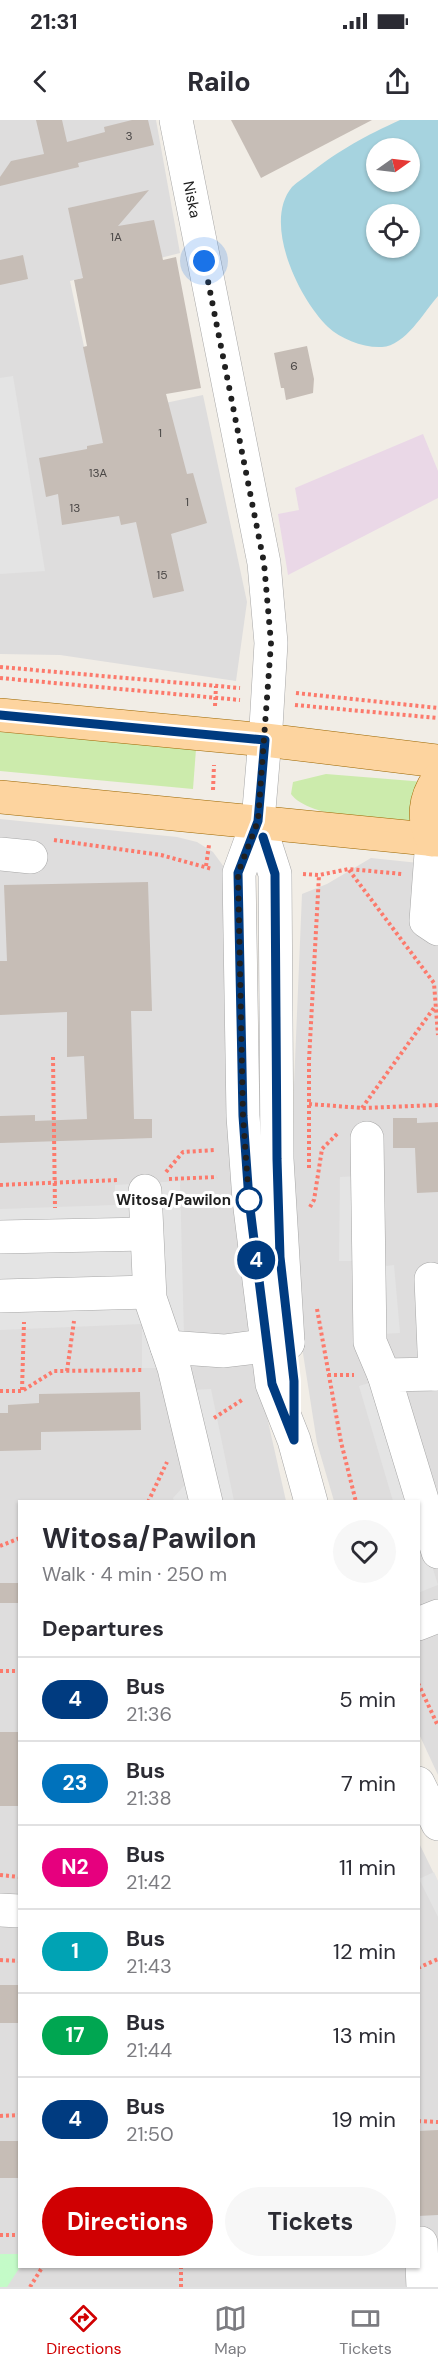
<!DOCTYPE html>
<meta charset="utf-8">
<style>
:root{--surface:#fff;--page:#f7f7f7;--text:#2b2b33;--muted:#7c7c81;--line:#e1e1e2;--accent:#d00002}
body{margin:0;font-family:"DM Sans",sans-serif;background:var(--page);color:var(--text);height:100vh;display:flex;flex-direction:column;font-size:22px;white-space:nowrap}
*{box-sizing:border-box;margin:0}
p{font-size:20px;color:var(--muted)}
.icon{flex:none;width:33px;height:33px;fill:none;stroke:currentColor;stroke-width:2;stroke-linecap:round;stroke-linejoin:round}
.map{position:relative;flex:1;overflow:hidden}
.drawer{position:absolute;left:18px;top:1380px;width:402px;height:768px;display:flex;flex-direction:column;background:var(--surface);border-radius:0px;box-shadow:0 2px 4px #0004}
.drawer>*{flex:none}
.badge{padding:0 12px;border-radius:20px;font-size:21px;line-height:39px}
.needle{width:39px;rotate:76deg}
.tools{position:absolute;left:366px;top:18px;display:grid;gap:12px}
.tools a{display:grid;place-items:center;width:54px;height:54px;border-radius:50%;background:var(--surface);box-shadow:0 2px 4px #0004;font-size:30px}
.you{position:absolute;width:30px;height:30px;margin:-15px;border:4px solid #fff;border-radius:50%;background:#1a73e8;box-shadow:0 0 0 9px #1a73e833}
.map>.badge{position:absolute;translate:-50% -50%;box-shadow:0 0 0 3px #fff}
h2{padding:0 24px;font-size:22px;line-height:54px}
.round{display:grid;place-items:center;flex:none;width:63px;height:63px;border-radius:32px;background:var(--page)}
.overview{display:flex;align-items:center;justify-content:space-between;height:102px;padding:0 24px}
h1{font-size:28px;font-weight:700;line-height:45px}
.action{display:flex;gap:12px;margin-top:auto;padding:12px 24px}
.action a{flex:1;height:69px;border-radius:36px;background:var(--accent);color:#fff;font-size:24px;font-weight:700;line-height:69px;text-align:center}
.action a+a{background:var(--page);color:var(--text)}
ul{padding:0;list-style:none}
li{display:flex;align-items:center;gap:18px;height:84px;padding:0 24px;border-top:2px solid var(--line)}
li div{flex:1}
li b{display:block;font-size:22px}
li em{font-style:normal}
li .badge{min-width:66px;font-weight:700;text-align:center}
.status{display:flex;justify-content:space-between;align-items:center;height:42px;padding:0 30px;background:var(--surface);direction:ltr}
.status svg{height:16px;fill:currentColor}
header{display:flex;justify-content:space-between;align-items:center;height:78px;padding:0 24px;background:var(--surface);font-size:27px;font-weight:700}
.menu{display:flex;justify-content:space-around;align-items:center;height:84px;border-top:2px solid var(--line);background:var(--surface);font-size:16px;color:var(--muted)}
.menu a{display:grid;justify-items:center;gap:3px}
.menu .on{color:var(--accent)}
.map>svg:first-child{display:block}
</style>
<div class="status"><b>21:31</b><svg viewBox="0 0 49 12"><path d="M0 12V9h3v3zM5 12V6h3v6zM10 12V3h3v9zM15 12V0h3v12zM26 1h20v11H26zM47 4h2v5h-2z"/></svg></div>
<header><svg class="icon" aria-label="back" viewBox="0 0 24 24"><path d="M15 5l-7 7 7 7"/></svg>Railo<svg class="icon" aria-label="share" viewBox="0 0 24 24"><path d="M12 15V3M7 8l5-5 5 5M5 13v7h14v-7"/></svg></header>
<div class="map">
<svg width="438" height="2167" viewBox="0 0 438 2167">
<rect width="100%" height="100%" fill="#f1ede6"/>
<g fill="#dedddd">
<polygon points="0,0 156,0 180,133 70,161 99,297 203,275 247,482 236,561 60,535 0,534"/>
<polygon points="0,699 177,717 197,722 213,732 224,747 229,771 240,1134 267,1297 286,1381 20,1382 20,2146 418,2146 419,1723 438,1762 438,2167 0,2167"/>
<polygon points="371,738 438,745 438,1655 419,1614 418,1382 334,1381 317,1323 294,1176 294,965 302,774 327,764"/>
</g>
<polygon fill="#ead8e7" points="423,314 438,351 438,378 288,455 278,394 299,390 295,368"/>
<g fill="#ccebac">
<polygon points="0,612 196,629 193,669 0,651"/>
<path d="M326,654L425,662L418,704C387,700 309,699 291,674L293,662Z"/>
</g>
<polygon fill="#c4fbc8" points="0,2134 19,2134 20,2147 7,2167 0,2167"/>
<g fill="#e4e4e4">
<polygon points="13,256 45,451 0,454 0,258"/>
<polygon points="360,1056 357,1141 339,1141 340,1057"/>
<polygon points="180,1061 184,1216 151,1180 174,1248 142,1248 142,1204 0,1210 0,1089 115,1085 115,1065"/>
<polygon points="394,1145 400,1213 381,1214 378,1147"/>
<polygon points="376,1261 413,1381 393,1381 359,1266"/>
<polygon points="211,1269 234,1381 174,1381 173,1378 190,1359 169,1271"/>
<polygon points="418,1401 438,1465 420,1472 418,1467"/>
<polygon points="434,1752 438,1761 438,1797 419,1759"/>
</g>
<path fill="#a6d3df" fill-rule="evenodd" d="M400,0H438V176C424,192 405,226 382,227C363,228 341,219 328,207C299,179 262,103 292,67C297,62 305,57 310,53C341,29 365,16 400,0ZM376,28H410V62H376ZM376,94H410V128H376Z"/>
<g fill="#c6bdb6">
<polygon points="36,0 62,0 67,22 105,12 104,7 132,0 148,0 154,25 78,43 79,47 0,66 0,57 11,41 44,34"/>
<polygon points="231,0 372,0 261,58"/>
<polygon points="149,70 118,106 154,100 163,140 176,137 201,268 166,274 187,354 193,353 207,403 171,414 184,471 153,478 136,402 121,405 119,396 62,405 58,374 46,377 39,338 87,329 87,326 103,323 83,227 87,226 74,160 83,158 68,88"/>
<polygon points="23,135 28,159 0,165 0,140"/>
<polygon points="307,226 314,259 313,273 286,280 284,268 281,268 274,233"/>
<polygon points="148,762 152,891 131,891 134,999 152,999 152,1018 0,1023 0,996 35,995 35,1001 87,999 84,936 67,937 67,892 0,895 0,841 7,841 4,765"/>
<polygon points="393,998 417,998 417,1003 438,1002 438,1072 417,1073 415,1028 393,1028"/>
<polygon points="140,1272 141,1310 41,1312 41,1330 0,1331 0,1293 8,1293 8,1285 39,1283 39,1274"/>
<rect x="0" y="1463" width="20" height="20"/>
<rect x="0" y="1612" width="20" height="74"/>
<rect x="0" y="1865" width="20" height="38"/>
<polygon points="438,2010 438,2095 418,2096 418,2011"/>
<rect x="0" y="2021" width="20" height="37"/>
</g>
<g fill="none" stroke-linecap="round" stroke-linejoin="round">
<defs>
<g id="minor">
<path id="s1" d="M176,0L264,443L271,523L266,607L258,701L239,753L243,996L249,1080L272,1264L294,1320L311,1382"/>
<polyline points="258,701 275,754 277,1039 288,1222"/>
<polyline points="432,720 426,801 438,809"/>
<polyline points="0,734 31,737"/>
<polyline points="367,1018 370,1222 384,1255"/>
<polyline points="145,1071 150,1178 174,1248 206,1382"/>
<polyline points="0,1117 146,1114"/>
<polyline points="431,1159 435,1254"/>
<polyline points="0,1176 149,1172"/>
<polyline points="167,1227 224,1231 288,1223"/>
<polyline points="438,1254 384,1255 438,1432"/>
<polyline points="418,1504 438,1496"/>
<polyline points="418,1663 438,1704"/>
<polyline points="0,1790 19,1791"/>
<polyline points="421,2123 423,2167"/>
</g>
<g id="major">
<polyline points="0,595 265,620 438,641"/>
<polyline points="0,677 438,720"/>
<path d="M432,720C423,697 424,680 438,659"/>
</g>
</defs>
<use href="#minor" stroke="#a7a7a7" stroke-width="34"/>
<use href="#major" stroke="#9c6700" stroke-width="34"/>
<g stroke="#fc7a6c" stroke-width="4" stroke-dasharray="3 3" stroke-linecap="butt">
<polyline points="0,547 240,568"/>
<polyline points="0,558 240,580"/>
<polyline points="296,573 438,588"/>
<polyline points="295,585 438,598"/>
<polyline points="215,586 216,566"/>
<polyline points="213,670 214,645"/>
<polyline points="54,720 161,735 212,749"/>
<polyline points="206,746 209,725"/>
<polyline points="349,750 434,863 438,915"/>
<polyline points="303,754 319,755 349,749 402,754"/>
<polyline points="53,937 55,1088"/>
<polyline points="309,984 363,988 438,985"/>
<polyline points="362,988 436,885"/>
<polyline points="309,1048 309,940 319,755"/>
<polyline points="166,1052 183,1032 215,1030"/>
<polyline points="169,1059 217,1057"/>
<polyline points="0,1065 119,1060"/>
<polyline points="310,1087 314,1080 322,1029 338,1013"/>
<polyline points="317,1189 341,1322 356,1382"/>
<polyline points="67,1251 74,1201"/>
<polyline points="328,1255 354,1255"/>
<polyline points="22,1270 24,1202"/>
<polyline points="0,1271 22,1271 54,1251 144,1250"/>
<polyline points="214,1298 242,1280"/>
<polyline points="148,1382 167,1342"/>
<polyline points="0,1426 20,1418"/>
<polyline points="0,1551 20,1551"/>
<polyline points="418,1563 438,1606"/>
<polyline points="0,1755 20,1757"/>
<polyline points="0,1840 20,1841"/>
<polyline points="418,1848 438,1839"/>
<polyline points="0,1996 20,1995"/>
<polyline points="418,2001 438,2002"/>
<polyline points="0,2115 20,2115"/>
<polyline points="181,2146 181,2167"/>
<polyline points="30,2167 43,2146"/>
</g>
<use href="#minor" stroke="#fff" stroke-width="33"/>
<use href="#major" stroke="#fdd49f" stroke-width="33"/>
</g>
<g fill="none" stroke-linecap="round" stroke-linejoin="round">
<defs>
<polyline id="line" points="0,595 265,620 258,701 238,753 243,996 249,1080 272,1264 294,1320 294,1261 280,1137 277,1039 275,754 263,717"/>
</defs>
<use href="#line" stroke="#fff" stroke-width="14"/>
<use href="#line" stroke="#003b80" stroke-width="9"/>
<polyline stroke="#202020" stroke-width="6" stroke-dasharray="0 10.8" points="204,141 264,443 271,523 258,701 238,753 243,996 249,1080"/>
</g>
<circle fill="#fff" stroke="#003b80" stroke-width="3" cx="249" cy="1080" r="12"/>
<g text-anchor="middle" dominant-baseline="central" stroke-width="6" stroke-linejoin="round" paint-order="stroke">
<g font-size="12" fill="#4a4746">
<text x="129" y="16">3</text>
<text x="116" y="117">1A</text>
<text x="294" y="246">6</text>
<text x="160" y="313">1</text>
<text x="98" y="353">13A</text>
<text x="187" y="382">1</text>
<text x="75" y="388">13</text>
<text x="162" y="455">15</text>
</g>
<g font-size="15" fill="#202020" stroke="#fff">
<text stroke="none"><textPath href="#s1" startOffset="81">Niska</textPath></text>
</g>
<g font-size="15" font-weight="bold" fill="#202020" stroke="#fff" text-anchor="end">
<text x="231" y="1080">Witosa/Pawilon</text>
</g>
</g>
</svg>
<div class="tools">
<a><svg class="needle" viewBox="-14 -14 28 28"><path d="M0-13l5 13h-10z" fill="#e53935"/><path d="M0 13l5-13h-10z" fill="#7c7c81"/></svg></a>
<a><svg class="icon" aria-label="locate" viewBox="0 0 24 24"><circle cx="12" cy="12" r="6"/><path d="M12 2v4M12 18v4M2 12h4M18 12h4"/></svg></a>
</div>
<div class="you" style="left:204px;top:141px"></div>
<b class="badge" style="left:256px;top:1140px;background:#003b80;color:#fff">4</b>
<section class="drawer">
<div class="overview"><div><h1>Witosa/Pawilon</h1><p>Walk · 4 min · 250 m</p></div><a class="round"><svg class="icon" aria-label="heart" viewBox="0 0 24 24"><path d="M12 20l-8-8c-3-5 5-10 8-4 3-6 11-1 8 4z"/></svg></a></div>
<h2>Departures</h2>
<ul>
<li><span class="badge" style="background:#003b80;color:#fff">4</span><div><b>Bus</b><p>21:36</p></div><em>5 min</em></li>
<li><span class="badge" style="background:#0072bc;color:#fff">23</span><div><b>Bus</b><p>21:38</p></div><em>7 min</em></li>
<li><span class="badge" style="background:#e6007e;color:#fff">N2</span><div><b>Bus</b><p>21:42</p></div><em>11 min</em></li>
<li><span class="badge" style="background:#00a3b4;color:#fff">1</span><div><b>Bus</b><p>21:43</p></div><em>12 min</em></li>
<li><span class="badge" style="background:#00a651;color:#fff">17</span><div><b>Bus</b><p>21:44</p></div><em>13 min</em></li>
<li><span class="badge" style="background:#003b80;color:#fff">4</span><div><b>Bus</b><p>21:50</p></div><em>19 min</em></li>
</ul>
<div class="action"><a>Directions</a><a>Tickets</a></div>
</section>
</div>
<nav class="menu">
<a class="on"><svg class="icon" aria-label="directions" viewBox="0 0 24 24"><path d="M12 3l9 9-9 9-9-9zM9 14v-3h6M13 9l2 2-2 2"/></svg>Directions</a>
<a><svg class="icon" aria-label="map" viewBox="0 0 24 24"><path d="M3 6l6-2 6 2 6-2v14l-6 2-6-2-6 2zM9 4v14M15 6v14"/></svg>Map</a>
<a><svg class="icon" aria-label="tickets" viewBox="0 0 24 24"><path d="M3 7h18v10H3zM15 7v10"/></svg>Tickets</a>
</nav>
